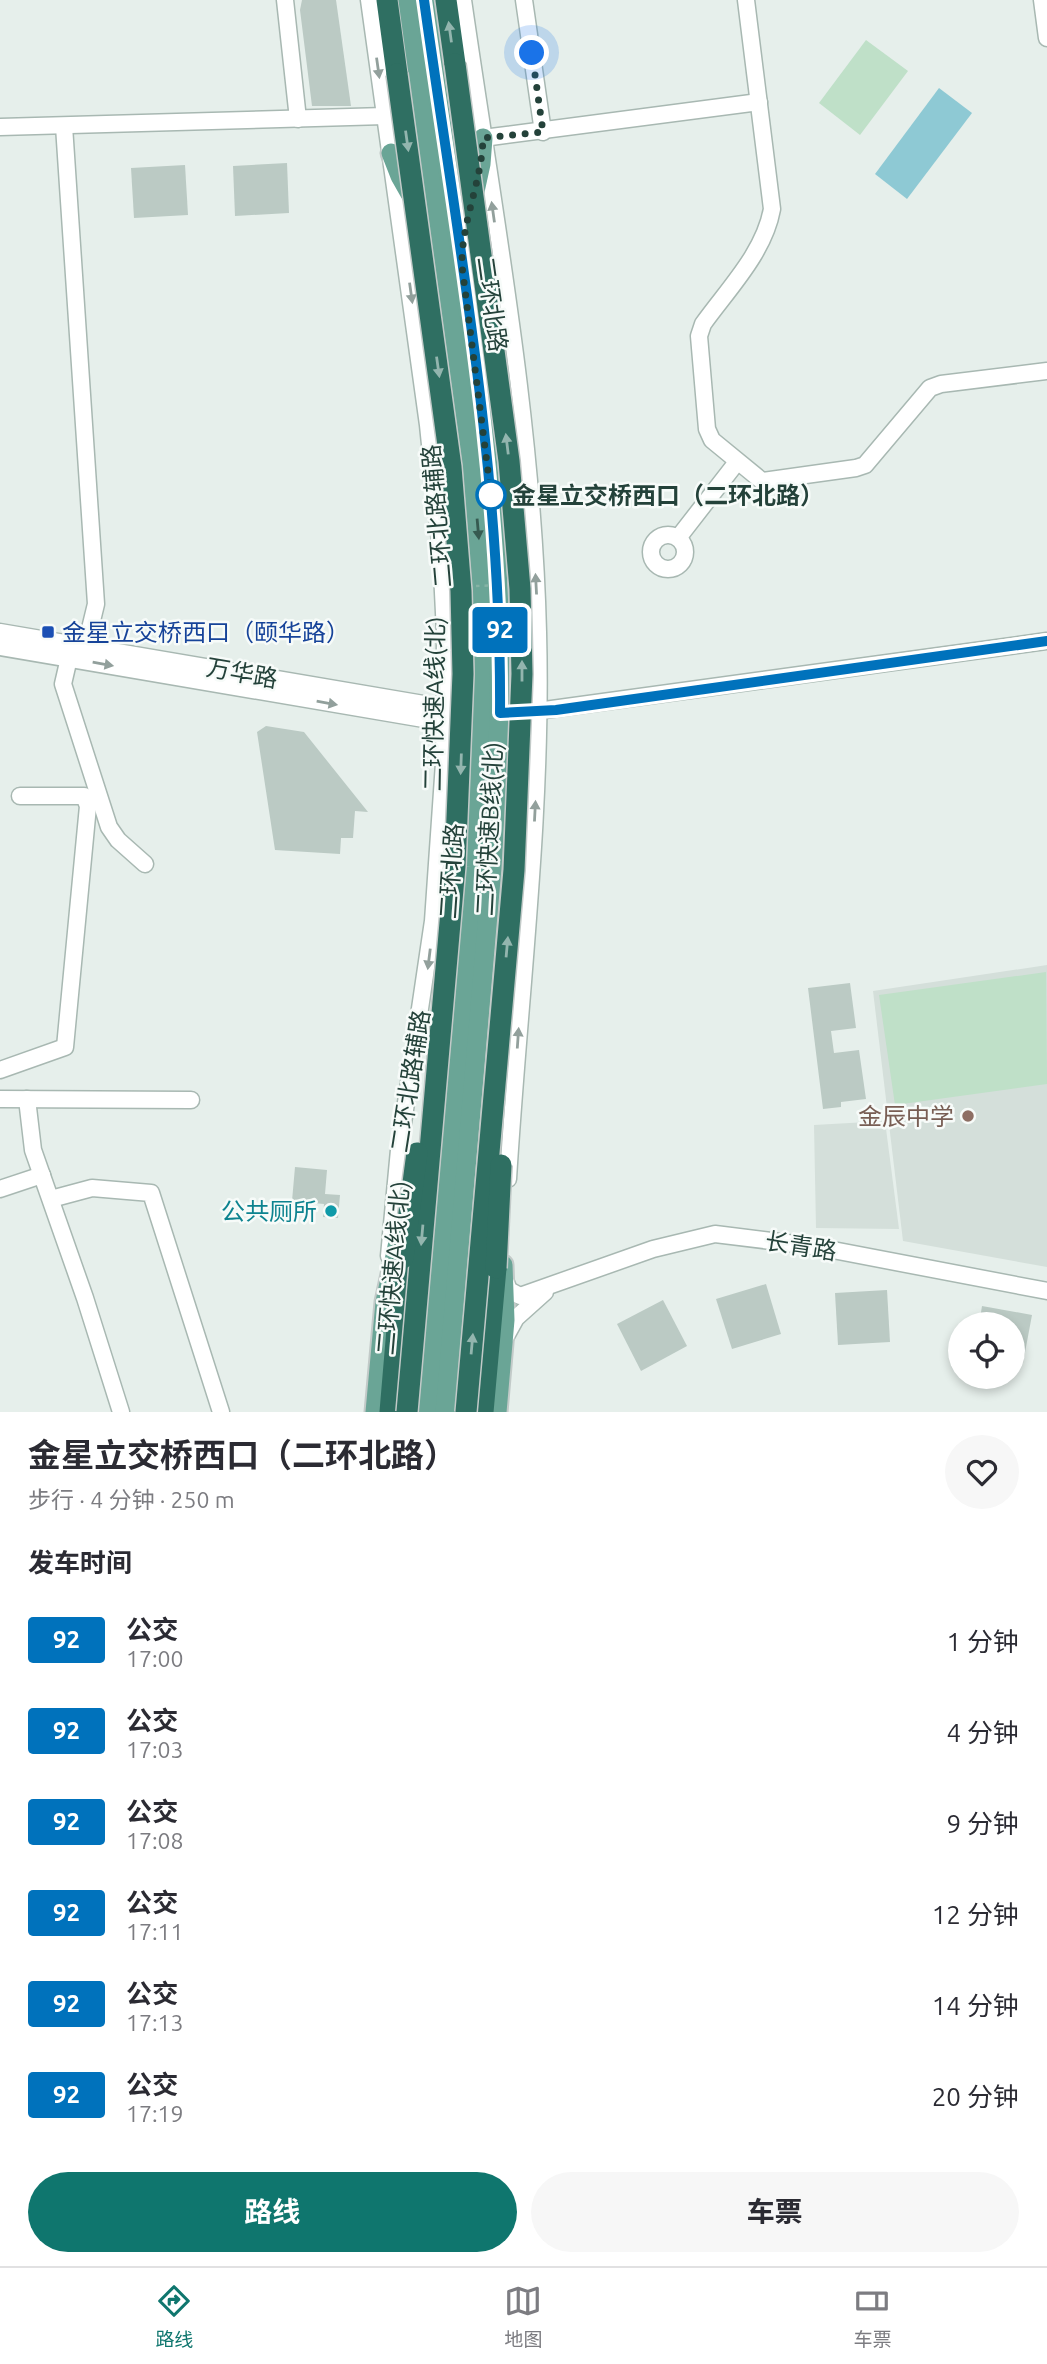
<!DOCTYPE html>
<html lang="zh">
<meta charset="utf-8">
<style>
:root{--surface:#fff;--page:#f7f7f7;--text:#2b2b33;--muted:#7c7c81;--line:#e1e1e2;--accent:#0f766e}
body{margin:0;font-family:Ubuntu,"Noto Sans SC",sans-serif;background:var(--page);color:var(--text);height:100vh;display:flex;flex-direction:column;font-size:26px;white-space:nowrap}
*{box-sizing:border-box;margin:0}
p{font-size:23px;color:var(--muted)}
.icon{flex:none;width:38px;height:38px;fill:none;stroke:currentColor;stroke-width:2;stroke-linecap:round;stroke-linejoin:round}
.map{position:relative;height:1412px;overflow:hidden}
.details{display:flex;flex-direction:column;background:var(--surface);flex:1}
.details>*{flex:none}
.badge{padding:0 14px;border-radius:5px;font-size:24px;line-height:46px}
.buttons{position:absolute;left:948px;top:1312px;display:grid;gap:14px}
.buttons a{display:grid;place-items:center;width:77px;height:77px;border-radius:50%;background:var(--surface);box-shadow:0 4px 10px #0003;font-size:35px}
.you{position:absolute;width:35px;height:35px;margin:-18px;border:5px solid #fff;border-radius:50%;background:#1a73e8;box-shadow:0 0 0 10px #1a73e833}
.map>.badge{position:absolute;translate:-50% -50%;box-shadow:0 0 0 4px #fff}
h2{padding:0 28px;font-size:26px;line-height:63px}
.round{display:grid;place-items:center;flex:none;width:74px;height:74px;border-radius:37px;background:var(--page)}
.head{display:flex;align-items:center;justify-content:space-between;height:119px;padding:0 28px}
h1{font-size:33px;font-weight:700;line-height:52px}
.cta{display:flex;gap:14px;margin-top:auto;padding:14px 28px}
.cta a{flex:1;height:80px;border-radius:42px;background:var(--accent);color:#fff;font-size:28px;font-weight:700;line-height:80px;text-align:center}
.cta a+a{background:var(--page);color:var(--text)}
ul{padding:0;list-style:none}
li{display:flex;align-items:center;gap:21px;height:91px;padding:0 28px}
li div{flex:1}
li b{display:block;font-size:26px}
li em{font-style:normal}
li .badge{min-width:77px;font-weight:700;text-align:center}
.menu{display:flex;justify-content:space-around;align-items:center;height:98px;border-top:2px solid var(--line);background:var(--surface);font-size:19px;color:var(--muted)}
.menu a{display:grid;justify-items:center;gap:4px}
.menu .active{color:var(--accent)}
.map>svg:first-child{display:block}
</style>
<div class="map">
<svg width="1047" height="1412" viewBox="0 0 1047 1412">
<rect width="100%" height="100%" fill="#e6efeb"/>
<g fill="#d4dfda">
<polygon points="1047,965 1047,1267 903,1241 873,991"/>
<polygon points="885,1121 899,1229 816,1228 814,1125"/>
</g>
<g fill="#bfe0c8">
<polygon points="866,40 908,71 860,135 819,103"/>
<polygon points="1046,972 1047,1084 895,1105 879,995"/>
</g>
<polygon fill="#8ec9d4" points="939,88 972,113 907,199 875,174"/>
<g fill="#bbcac4">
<polygon points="302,0 336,0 351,106 312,106 300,10"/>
<polygon points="287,163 289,213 235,216 233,166"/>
<polygon points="185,165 188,215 134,218 131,168"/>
<polygon points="266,726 304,732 368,812 355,811 353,838 341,838 340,854 275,850 257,732"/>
<polygon points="850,983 856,1028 831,1031 834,1053 859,1050 866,1099 841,1102 841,1107 823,1109 808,988"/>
<polygon points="295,1167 327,1170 325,1194 340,1195 338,1218 323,1217 324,1204 292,1201"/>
<polygon points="766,1284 781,1334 732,1349 716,1299"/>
<polygon points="887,1290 890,1342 838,1345 835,1293"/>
<polygon points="663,1300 687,1346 641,1371 617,1324"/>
<polygon points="982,1306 1032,1315 1023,1363 1013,1361 1013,1325 979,1325"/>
</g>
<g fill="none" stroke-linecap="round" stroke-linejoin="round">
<defs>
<g id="minor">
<polyline points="285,0 298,119"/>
<polyline points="369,0 428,425 441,552 445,633 444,763 433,921 399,1150 389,1256"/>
<path d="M463,0C493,209 533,421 538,632C543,815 519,997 508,1179"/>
<polyline points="524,0 543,132"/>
<path d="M746,0L772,209C764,253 728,289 703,324L699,336L707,429L712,440L762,481L856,468L865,465L930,388L941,384L1047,371"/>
<polyline points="1042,0 1047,38"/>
<polyline points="64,126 96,604 89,633 69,658 63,684 109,827 118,840 145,864"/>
<polyline points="0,127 385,116"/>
<polyline points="483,138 759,102"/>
<circle cx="668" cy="552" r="17"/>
<polyline points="678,538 737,462"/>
<polyline points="0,632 453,709"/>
<polyline points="0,647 453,724"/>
<polyline points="530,712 1047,641"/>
<polyline points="0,1070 65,1047 88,806 84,796 20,796"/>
<polyline points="0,1099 191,1100"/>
<polyline points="27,1099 33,1150 85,1298 121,1412"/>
<polyline points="0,1189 42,1175"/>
<polyline points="51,1199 92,1188 151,1193 221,1412"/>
<polyline points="504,1278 509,1290 520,1296 653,1249 715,1234 812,1246 1047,1291"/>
<polyline points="505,1338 516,1318 545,1292"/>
</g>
<g id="major">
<polyline points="408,0 472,465 482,590 484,674 476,867 428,1412"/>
<polyline points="424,0 483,418 496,548 500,631 498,765 492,868 445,1412"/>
<polyline points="391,153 400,176 413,199"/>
<polyline points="474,196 481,164 483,138"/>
<polyline points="375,1412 385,1302 398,1242"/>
<polyline points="497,1412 505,1320 503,1265"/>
</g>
<g id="highway">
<polyline points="387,0 397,74"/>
<polyline points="446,0 455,64"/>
<polyline points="390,1412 403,1258"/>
<polyline points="483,1412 496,1268"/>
</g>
</defs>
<use href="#minor" stroke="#a8b8b2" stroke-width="19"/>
<use href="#major" stroke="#c2cac8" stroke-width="23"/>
<use href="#highway" stroke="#c2cac8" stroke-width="24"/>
<use href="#minor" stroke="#fff" stroke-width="16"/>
<use href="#major" stroke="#6aa596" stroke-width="19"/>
<use href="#highway" stroke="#2f6f62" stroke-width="21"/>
<defs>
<g id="highway-bridge">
<polyline points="455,64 509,461 520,589 522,674 514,870 466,1412"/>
<polyline points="397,74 451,467 461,591 463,674 455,866 407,1412"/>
<polyline points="403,1258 417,1153"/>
<polyline points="496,1268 501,1165"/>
</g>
</defs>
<use href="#highway-bridge" stroke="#c2cac8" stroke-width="24" stroke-linecap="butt"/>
<polyline stroke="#86b3a5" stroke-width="2.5" stroke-dasharray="3.5 5" stroke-linecap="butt" points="476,586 504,585"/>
<use href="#highway-bridge" stroke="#2f6f62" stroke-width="21"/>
</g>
<defs><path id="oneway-solid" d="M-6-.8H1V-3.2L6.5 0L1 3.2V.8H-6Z" transform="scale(1.75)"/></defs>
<g fill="#93b5ae">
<use href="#oneway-solid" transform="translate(450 32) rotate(-98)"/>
<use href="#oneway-solid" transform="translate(407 141) rotate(82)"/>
<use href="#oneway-solid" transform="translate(438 367) rotate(82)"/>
<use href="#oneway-solid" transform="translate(507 444) rotate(-97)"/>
<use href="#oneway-solid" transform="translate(522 671) rotate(-90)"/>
<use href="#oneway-solid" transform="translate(461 764) rotate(92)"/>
<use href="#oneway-solid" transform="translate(507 947) rotate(-85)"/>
<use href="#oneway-solid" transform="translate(422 1235) rotate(95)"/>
<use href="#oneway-solid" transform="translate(472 1344) rotate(-85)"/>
</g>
<g fill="#92a09c">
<use href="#oneway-solid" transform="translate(378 68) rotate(82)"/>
<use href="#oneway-solid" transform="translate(493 212) rotate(-98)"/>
<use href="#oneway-solid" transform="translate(411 293) rotate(82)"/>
<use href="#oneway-solid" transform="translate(536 584) rotate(-93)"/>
<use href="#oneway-solid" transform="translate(103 664) rotate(10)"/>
<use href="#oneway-solid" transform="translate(327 703) rotate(10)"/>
<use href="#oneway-solid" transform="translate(535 811) rotate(-87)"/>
<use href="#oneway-solid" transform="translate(429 959) rotate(97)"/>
<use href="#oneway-solid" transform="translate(518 1038) rotate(-86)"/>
</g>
<use fill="#365b51" href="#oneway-solid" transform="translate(478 529) rotate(85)"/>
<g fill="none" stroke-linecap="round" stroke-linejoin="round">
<defs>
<path id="line" d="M424,0C457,236 502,473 500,713L556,710L1047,641"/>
</defs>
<use href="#line" stroke="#fff" stroke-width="16"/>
<use href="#line" stroke="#0072bc" stroke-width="10"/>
<path stroke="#24423a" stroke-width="7" stroke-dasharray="0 12.6" d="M491,495L462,266C461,222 482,182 483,138L543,132L532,53"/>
</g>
<circle fill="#fff" stroke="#0072bc" stroke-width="3.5" cx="491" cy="495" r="14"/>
<rect fill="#1a4fb4" stroke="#f7fbf9" stroke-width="2.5" x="41" y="625" width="14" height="14" rx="3.5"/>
<circle fill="#8d6e63" stroke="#f7fbf9" stroke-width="2.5" cx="968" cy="1116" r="7"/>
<circle fill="#0f9aa8" stroke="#f7fbf9" stroke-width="2.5" cx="331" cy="1211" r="7"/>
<g text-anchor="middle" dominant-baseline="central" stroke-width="5" stroke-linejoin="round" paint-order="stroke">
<g font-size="24" fill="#24423a" stroke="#f7fbf9">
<text transform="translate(492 304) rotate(82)">二环北路</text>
<text transform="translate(437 516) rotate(-95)">二环北路辅路</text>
<text transform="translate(242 673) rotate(10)">万华路</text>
<text transform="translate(434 704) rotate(-89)">二环快速A线(北)</text>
<text transform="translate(489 829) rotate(-87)">二环快速B线(北)</text>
<text transform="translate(451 871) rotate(-86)">二环北路</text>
<text transform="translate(410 1081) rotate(-81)">二环北路辅路</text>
<text transform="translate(801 1246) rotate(9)">长青路</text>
<text transform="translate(393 1268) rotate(-85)">二环快速A线(北)</text>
</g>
<g font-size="24" font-weight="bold" fill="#24423a" stroke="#f7fbf9" text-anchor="start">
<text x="512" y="495">金星立交桥西口（二环北路）</text>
</g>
<g font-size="24" fill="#164399" stroke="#f7fbf9" text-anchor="start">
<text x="62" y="632">金星立交桥西口（颐华路）</text>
</g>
<g font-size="24" fill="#785e54" stroke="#f7fbf9" text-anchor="end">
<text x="954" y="1116">金辰中学</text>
</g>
<g font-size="24" fill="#0d838f" stroke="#f7fbf9" text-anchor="end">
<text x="317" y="1211">公共厕所</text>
</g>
</g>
</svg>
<div class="buttons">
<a><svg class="icon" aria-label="locate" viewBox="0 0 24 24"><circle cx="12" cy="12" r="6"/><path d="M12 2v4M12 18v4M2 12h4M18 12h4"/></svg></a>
</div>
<div class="you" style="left:532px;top:53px"></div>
<b class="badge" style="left:500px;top:630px;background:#0072bc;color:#fff">92</b>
</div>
<section class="details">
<div class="head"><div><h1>金星立交桥西口（二环北路）</h1><p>步行 · 4 分钟 · 250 m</p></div><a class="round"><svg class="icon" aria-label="heart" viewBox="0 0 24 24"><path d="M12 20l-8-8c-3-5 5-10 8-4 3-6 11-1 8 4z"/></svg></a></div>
<h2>发车时间</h2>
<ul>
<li><span class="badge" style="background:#0072bc;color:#fff">92</span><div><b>公交</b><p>17:00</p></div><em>1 分钟</em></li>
<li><span class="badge" style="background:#0072bc;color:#fff">92</span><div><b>公交</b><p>17:03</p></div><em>4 分钟</em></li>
<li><span class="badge" style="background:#0072bc;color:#fff">92</span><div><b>公交</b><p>17:08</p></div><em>9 分钟</em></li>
<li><span class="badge" style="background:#0072bc;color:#fff">92</span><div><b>公交</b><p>17:11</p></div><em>12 分钟</em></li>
<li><span class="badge" style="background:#0072bc;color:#fff">92</span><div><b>公交</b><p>17:13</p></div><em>14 分钟</em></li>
<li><span class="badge" style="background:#0072bc;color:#fff">92</span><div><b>公交</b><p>17:19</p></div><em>20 分钟</em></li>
</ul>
<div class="cta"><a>路线</a><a>车票</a></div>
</section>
<nav class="menu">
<a class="active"><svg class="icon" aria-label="directions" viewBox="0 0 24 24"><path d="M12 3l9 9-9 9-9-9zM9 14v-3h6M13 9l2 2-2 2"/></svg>路线</a>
<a><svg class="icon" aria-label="map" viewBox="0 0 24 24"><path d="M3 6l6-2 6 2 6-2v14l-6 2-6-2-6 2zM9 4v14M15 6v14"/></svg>地图</a>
<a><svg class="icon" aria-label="tickets" viewBox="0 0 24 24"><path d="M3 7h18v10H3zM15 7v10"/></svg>车票</a>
</nav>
